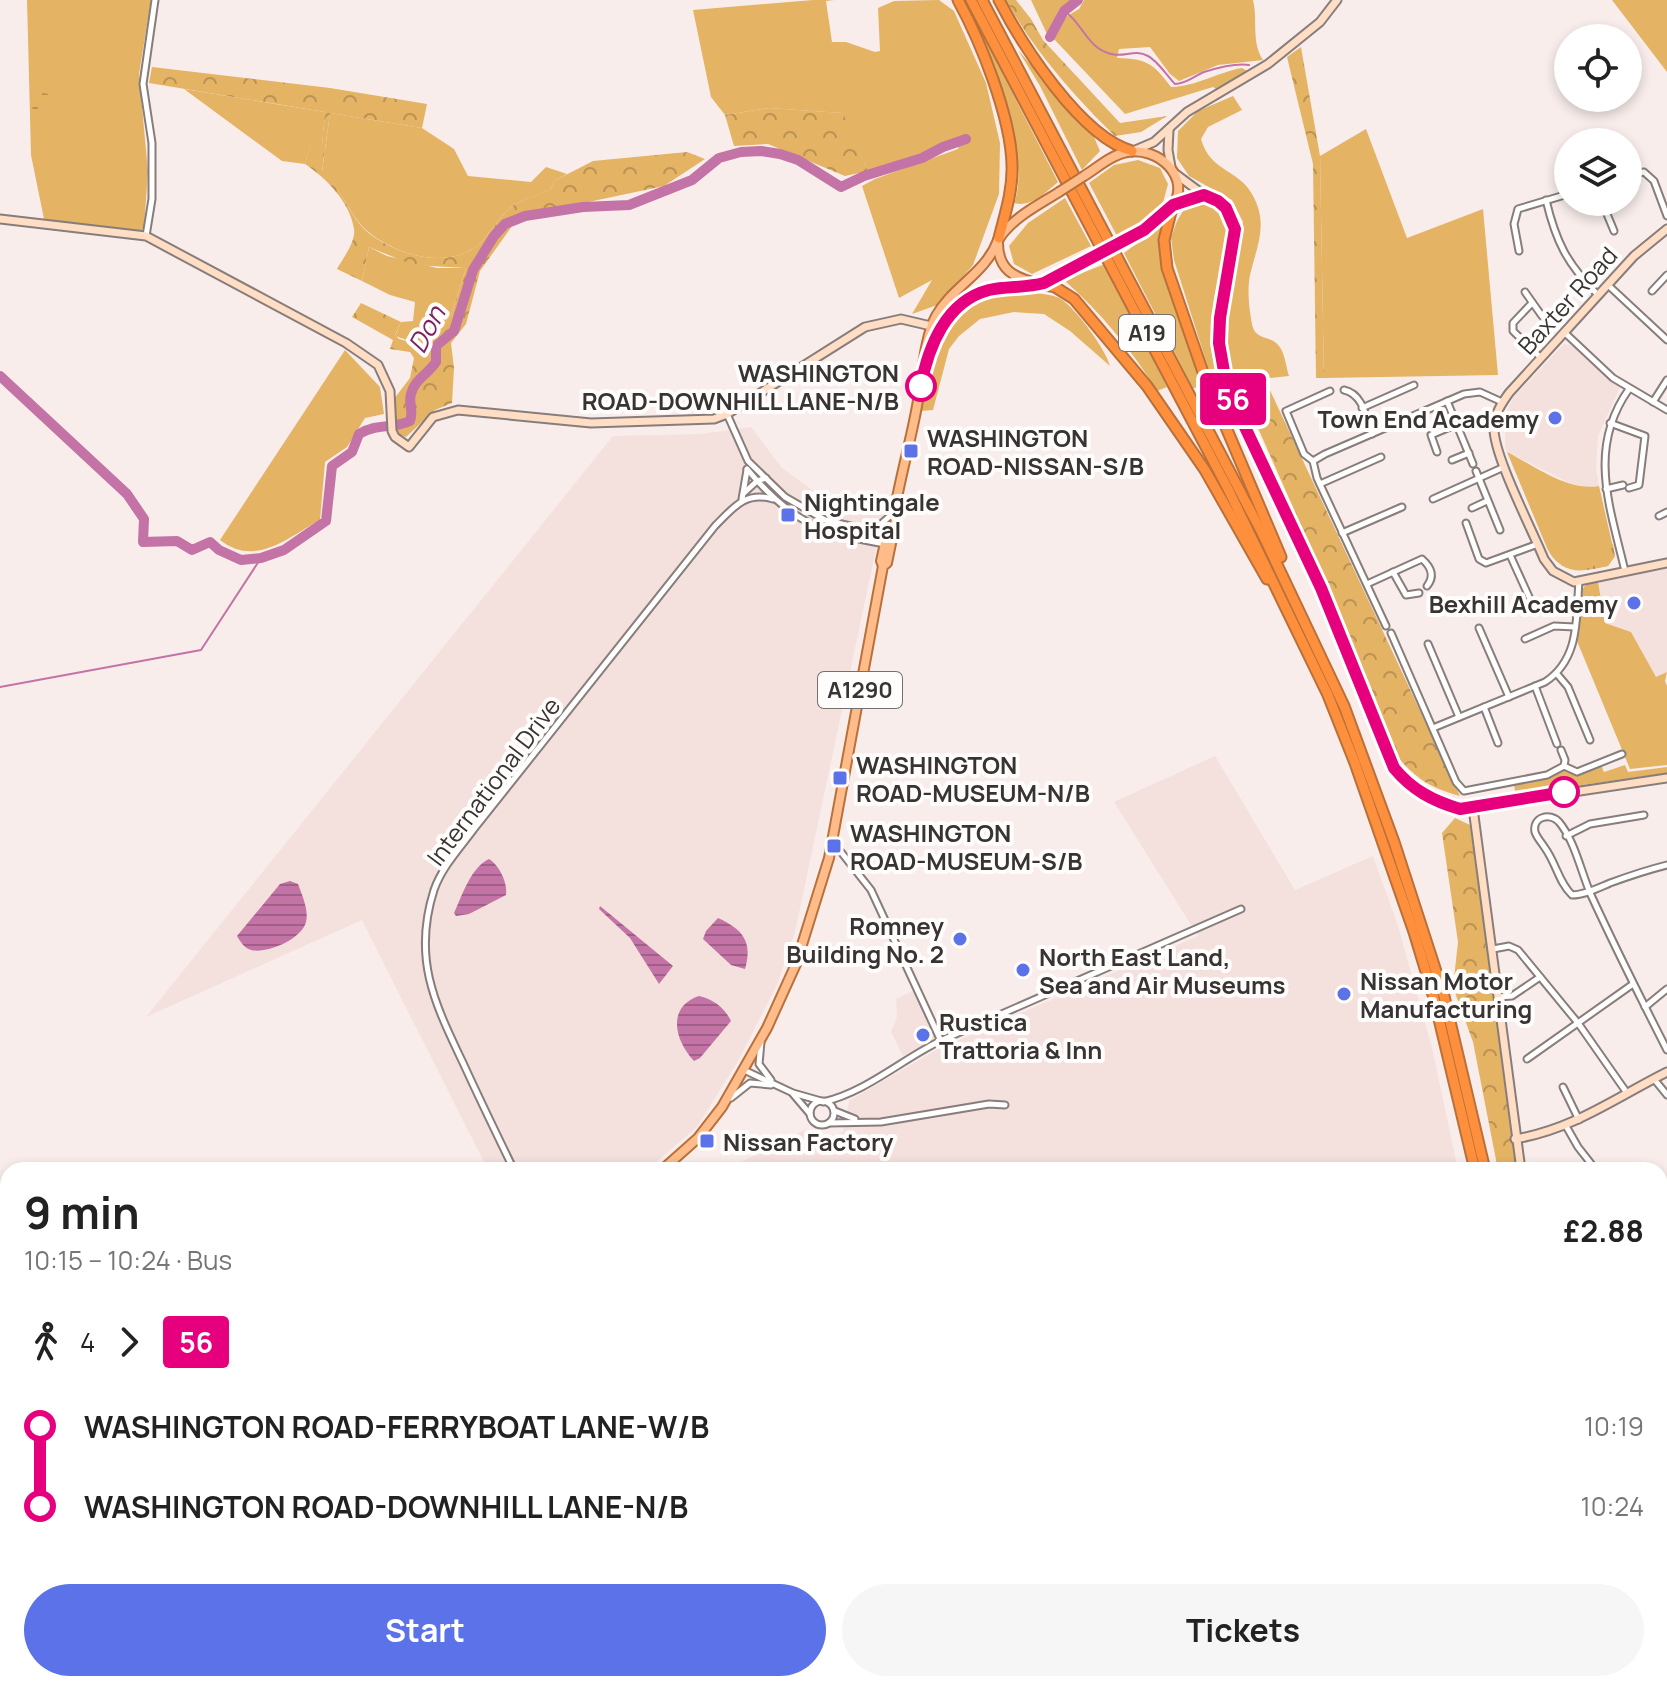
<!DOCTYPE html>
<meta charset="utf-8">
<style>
:root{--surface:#fff;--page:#f6f6f6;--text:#222;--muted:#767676;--accent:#5c72e9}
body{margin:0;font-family:Manrope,sans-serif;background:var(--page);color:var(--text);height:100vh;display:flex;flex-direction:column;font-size:30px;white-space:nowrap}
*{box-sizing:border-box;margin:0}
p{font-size:26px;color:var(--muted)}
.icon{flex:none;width:44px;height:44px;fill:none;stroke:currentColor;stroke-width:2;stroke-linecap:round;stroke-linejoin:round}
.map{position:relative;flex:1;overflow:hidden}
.drawer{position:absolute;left:0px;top:1162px;width:1668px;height:530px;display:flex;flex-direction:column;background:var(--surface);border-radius:24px 24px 0 0;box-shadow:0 4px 12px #0003}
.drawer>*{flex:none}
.badge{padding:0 16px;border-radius:6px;font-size:28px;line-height:52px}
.fabs{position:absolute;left:1554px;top:24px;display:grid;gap:16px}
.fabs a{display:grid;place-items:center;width:88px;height:88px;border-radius:50%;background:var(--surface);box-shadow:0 4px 12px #0003;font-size:40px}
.map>.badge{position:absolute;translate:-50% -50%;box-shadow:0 0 0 4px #fff}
.legs{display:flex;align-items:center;gap:12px;height:88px;padding:0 24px;font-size:26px}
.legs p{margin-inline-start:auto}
.head{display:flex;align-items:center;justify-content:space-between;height:136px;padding:0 24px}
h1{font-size:44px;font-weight:700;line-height:60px}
.action{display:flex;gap:16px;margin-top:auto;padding:16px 24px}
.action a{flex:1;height:92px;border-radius:48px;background:var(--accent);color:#fff;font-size:32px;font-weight:700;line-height:92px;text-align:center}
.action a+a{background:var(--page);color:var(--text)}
ul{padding:0 24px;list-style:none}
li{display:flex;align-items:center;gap:28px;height:80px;font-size:30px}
li i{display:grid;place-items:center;width:12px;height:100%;margin:0 10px;background:currentColor}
li i::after{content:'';width:20px;height:20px;margin:-10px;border:6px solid;border-radius:50%;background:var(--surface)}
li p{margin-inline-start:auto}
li:first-child i{background:linear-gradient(#0000 50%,currentColor 0)}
li:last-child i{background:linear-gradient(currentColor 50%,#0000 0)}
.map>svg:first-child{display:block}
</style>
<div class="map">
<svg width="1667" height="1691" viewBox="0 0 1667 1691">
<defs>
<pattern id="forest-crowns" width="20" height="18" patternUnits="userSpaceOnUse" patternTransform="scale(2)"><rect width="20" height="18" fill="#e4b364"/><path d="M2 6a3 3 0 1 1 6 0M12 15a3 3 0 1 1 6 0" fill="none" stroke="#ba9253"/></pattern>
<pattern id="wetland-marsh" width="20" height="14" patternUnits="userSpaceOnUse" patternTransform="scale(2)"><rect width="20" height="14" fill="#e4b364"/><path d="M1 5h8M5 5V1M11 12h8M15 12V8" fill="none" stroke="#ba9253"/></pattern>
<pattern id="park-tufts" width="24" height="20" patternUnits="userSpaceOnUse" patternTransform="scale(2)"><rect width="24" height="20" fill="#e4b364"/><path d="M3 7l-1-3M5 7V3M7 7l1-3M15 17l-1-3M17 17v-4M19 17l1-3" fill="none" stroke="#ba9253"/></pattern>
<pattern id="water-rules" width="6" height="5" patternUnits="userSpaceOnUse" patternTransform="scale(2)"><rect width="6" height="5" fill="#c373a5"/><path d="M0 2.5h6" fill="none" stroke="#9f5f87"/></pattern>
</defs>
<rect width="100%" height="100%" fill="#f8edeb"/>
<g fill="#f4e0dc">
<polygon points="1564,344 1571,345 1620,387 1598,436 1596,468 1599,486 1585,488 1572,484 1507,452 1505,446 1506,414 1513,398"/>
<polygon points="751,427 781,467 815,492 884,511 795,932 777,985 739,1059 697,1127 647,1170 488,1170 362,920 146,1017 613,436 702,434"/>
<polygon points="1667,567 1667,672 1656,678 1631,632 1605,623 1598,583"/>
<polygon points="1215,756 1295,890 1373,856 1398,926 1432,1048 1458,1170 726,1170 806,1129 819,1141 843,1132 849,1101 936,1050 1198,936 1114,802"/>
<polygon points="915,990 937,1039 903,1056 891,1032 897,1017 896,999"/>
<polygon points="8,1485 8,1684 1487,1684 1489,1691 0,1691 0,1488"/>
</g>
<g fill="#e4b364">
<polygon points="27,0 151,0 139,74 148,172 144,227 141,231 44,219 31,155"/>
<polygon points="813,0 834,0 826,1 832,42 846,42 875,52 880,51 878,8 894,1 939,0 954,11 986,83 1000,143 999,194 973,265 940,304 912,314 932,280 899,298 862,186 875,179 958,149 960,140 904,161 868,171 842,113 769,108 725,115 711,97 693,10"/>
<polygon points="1031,0 1071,0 1060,8 1047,34"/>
<path d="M1084,0H1253C1258,20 1251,42 1263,60L1218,65L1179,81L1170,74L1150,47L1119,49L1117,58C1147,59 1153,63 1171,87C1195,87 1218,72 1242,68L1249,72L1219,91L1213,87L1125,114L1053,38L1067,16L1079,9Z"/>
<polygon points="1612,0 1667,0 1667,72"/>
<path d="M973,16L1058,182C1046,192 1031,208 1014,203C1032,157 991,61 973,16Z"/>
<polygon points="1018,50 1094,137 1100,151 1082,170 1040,86"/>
<polygon points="184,89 325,112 322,146 311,144 305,164 282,161"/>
<path d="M1233,96L1242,110L1208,127L1201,139C1211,175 1242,167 1256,202C1267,228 1256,249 1250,275C1247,290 1249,309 1252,324C1255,341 1271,335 1279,346C1285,353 1286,367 1289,376L1230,382L1227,371L1225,317L1243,222L1232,200L1189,176L1177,158L1178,131L1198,111Z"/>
<path d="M330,113L422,128L454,149L468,176L531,182L546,167L567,174L554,181L551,189C539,195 522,199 511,207C499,217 491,234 479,244C450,270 399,256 371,234C349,218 343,188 322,172Z"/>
<polygon points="1366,129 1407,238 1483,209 1498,375 1324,378 1320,156"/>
<polygon points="1138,160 1160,168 1168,184 1161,210 1117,236 1089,183 1114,165"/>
<polygon points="1065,198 1091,246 1032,274 1014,264 1009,246 1028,223"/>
<polygon points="1202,202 1215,206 1229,231 1214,298 1211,333 1219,377 1212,380 1174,260 1171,238 1177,221 1186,206"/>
<polygon points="1163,224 1160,237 1160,261 1203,387 1193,388 1124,253"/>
<polygon points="369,247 387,256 437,268 466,268 451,315 428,347 395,336 401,322 413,321 415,302 390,295 362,281"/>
<path d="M1105,264L1167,387L1157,391C1132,350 1100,312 1064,280Z"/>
<path d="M990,294C1008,294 1045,290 1061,299C1076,309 1105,348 1110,366L1070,331L1044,314L1014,312L980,319L959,336L949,349L933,410L921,411C928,375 933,335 962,310C969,303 981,299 990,294Z"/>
<path d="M345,350L380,387L384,414L365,418L347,447L325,462L320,520C288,537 256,568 220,540Z"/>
<path d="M1507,452C1533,465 1568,492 1599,486L1615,556L1608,566C1583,571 1560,575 1547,548Z"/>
<polygon points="1598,582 1605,623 1631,632 1656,677 1667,672 1665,681 1667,686 1667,765 1630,769 1577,641 1581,591 1587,583"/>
<polygon points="1601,765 1604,772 1625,765 1628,772 1667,767 1667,773 1533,792 1515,791 1514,784 1544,778 1564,770 1578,774"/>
</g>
<g fill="url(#forest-crowns)">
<path d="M1006,0H1016L1031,19L1043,40L1120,123L1167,116L1141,132L1115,136C1073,95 1035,52 1006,0Z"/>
<polygon points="1301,47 1320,156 1324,378 1316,378 1313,164 1287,57"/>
<path d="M152,67L330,88L427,104L422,128L330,113L322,171C343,188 349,218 370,234C399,256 450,270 479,244C491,234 499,217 511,207C522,199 538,195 551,189L554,181L593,161L687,152L705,159L664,186L541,212L515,222L480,271L466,324L451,343L454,368L452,403L435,410L406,437L396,433L394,399L410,378L414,358L410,352L390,349L393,340L352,317L361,303L401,322L395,335L399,339L428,347L451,315L466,268L413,265L369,247L362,281L337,269C343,258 356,242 354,229C350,202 326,178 305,164L311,143L322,145L325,112L149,83Z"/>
<polygon points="769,108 843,113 868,171 845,176 768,144 734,146 725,115"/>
<path d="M1268,386L1460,796C1430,788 1415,778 1395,754L1330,591L1242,392Z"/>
<polygon points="1455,818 1470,825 1517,1170 1498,1170 1473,1042 1453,987 1458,942 1442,833"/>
<polygon points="272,1684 350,1684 355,1691 254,1691"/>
</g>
<polygon fill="url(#wetland-marsh)" points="44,93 48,94 49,110 33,112 31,95"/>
<path fill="url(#park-tufts)" d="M1613,544L1615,556L1608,566C1592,569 1576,575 1561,565Z"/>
<g fill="url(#water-rules)">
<path d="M489,859C499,865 508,883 506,895L469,914L456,916L454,913C462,896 471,867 489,859Z"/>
<path d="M290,881L298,884C302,895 309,910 306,922C302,939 267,954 251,950C244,948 240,941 237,936L280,884Z"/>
<polygon points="600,906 673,966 659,984 630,938 599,909"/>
<path d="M718,918C742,929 753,941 745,969L731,965L703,939L706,931Z"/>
<path d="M699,996C713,999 725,1008 731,1021L700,1058L694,1061C675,1041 666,1007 699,996Z"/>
</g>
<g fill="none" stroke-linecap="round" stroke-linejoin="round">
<g stroke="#c373a5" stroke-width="2">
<path d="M1064,11C1079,20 1084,38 1098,48C1120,63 1131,47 1148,56C1158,61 1167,76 1175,84C1186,84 1194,76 1204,72C1217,68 1236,63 1249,65"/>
<polyline points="0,687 201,650 261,558"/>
</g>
<g stroke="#c373a5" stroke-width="10">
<polyline points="1050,37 1064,11 1078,0"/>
<path d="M0,376L127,494L144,519L143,542L177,541L192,550L210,542L219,550L241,560L261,558L284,550L326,521L332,466L352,452L359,434C377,423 393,429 410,421C414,411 408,404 411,394C414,380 428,374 436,362V346L454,331L473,270L494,236L505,224L525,216L583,207L629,205L692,180L719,158L741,152L761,151L780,154L798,160L841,187L864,176L922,158L943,147L966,139"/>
</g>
<defs>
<g id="street">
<polyline points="1628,175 1644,172 1654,181 1667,216"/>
<path d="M1546,200C1556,242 1567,264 1598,295"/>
<polyline points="1602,202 1614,231"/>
<polyline points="146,236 152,199 152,143 143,84 155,0"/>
<polyline points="1519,251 1514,224 1518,209 1568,194"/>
<polyline points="1608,285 1667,340"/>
<polyline points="1652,291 1667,275"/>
<polyline points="1525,292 1542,316"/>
<polyline points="1532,303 1513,323 1513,331 1541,358"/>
<polyline points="1564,332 1613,378 1667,410"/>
<path d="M1344,390C1363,394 1366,417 1372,434"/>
<polyline points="1447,401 1473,464"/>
<polyline points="1653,402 1667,380"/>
<polyline points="1362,408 1414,385"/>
<polyline points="727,414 748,461 785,497 825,520 888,535"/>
<polyline points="1610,423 1645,436 1639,485 1629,488"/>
<polyline points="1437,452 1431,435 1457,424"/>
<polyline points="1452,460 1469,453"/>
<polyline points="1313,461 1325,454 1464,394 1480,392 1502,402"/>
<polyline points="1313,461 1317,478 1386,626"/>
<polyline points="1313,461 1304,454 1286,411 1330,391"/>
<path d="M747,469C790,521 819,533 885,544"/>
<polyline points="1476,471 1500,530"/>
<polyline points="1320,484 1381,457"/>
<polyline points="1606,489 1623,485"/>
<polyline points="744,493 757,481 766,478"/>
<polyline points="742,499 747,470"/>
<polyline points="1433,499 1504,467"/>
<polyline points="1472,508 1487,501"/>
<polyline points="1659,516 1667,512"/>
<polyline points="1466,523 1479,559 1486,563 1538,544"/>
<polyline points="863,528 881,524 891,515"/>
<polyline points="1342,533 1402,507"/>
<polyline points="1510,555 1535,610"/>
<path d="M1625,571C1610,507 1587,448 1629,389"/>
<polyline points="1393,572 1406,595 1419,593"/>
<path d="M1367,584L1422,559C1431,567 1435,576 1427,586"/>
<polyline points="1479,628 1509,697"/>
<polyline points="1391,633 1456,782 1464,791 1547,775 1564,766"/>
<polyline points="1525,639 1554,626 1575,627"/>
<polyline points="1428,644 1459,717"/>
<polyline points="1557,674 1568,687 1590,740"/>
<polyline points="1535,686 1557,744"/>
<polyline points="1484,707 1498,743"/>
<path d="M1433,728L1545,682C1580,659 1576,619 1579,581"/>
<polyline points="1561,750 1565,760 1564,766"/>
<polyline points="1564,766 1577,772 1622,754"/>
<polyline points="1566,836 1590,824 1644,815"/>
<polyline points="841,852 871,890 941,1041"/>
<path d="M1667,865C1647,870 1629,876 1610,883C1598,888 1585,895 1572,895C1559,883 1556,863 1545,848C1542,843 1537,838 1535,832C1532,817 1550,812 1559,822C1575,841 1581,872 1591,895C1615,947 1641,999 1667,1050"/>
<polyline points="1493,949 1509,946 1518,950 1578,1023 1627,1093"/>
<polyline points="1499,997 1512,996 1540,977"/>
<polyline points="1645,1007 1667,989"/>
<polyline points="761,1042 759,1064 771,1080"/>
<polyline points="1527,1059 1633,984"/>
<polyline points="744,1070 793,1093 821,1101"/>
<polyline points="1654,1079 1667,1095"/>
<polyline points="1563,1087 1579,1120"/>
<polyline points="793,1094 810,1114"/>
<polyline points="731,1098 750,1083 771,1085"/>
<circle cx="822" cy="1113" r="12"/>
<path d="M823,1102C866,1092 901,1060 940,1041L1241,909"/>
<polyline points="835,1111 855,1119"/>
<polyline points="829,1123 881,1122 989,1104 1005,1105"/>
<polyline points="1566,1126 1578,1147 1596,1170"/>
<path d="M514,1170C497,1135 480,1100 464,1065C435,1004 412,959 434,890C442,867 460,848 474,829L715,526C733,508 745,491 773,499"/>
<polyline points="1660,1223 1667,1228"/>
<polyline points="1660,1314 1667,1320"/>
<polyline points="1660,1380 1667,1363"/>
<polyline points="1660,1457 1667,1457"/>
<polyline points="1660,1554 1667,1553"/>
<polyline points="1660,1607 1667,1607"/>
<polyline points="0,1632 5,1659 2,1691"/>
<polyline points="1660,1660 1667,1660"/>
<polyline points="1645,1684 1645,1691"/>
</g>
<g id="secondary">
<polyline points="1169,130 1168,150 1171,167"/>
<polyline points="1133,151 1154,142 1187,112 1268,64 1320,22 1337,0"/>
<polyline points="1173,172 1204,195 1222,204 1233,221 1235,240 1219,330 1220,354 1225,377 1244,425 1332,613 1386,755 1394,768 1414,789 1444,804 1460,809 1667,778"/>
<polyline points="1173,205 1204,195"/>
<polyline points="0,219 146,236 346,343 378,365 390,391 392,431 395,437 409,447 433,417 458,410 591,423 714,419 727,414 865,327 901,319 931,326"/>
<path d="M1667,229L1634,256L1509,393C1502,403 1495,413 1494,426C1492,453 1532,529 1544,559L1553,571L1574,582L1667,563"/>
<polyline points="1473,808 1521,1170"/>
<path d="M1515,1139C1574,1129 1615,1098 1667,1072"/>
<polyline points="1594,1684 1594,1691"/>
</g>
<g id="primary">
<path d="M1084,176C1097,168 1111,155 1127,152C1158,146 1194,178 1171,209C1158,225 1137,235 1119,244"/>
<path d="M1059,192C1037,206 1012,218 998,240C997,270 1014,278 1040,284L1094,258"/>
<path d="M927,356C946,325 957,295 998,289C1011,287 1024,288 1036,285"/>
<path d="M892,507L896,503C902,471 911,439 917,406C922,380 924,338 936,316C953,286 986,273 998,240"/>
<polyline points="883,566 881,561 888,529"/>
<polyline points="662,1170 698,1138 722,1107 767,1028 796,964 829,858 883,566 887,563 897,514 896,503"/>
<polyline points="0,1458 8,1455"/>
</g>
<g id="highway">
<path d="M958,0C981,42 1011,117 1012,165C1013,190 1005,214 999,238"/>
<polyline points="971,0 1228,489 1328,695 1355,763 1414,932 1434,998 1475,1170"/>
<polyline points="982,0 1262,533 1344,706 1394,842 1444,996 1485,1170"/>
<path d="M999,0C1022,45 1081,137 1132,151"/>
<polyline points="1172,208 1164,240 1167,268 1205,378 1281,557"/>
<polyline points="1040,284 1055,287 1074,299 1147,386 1205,470 1267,579"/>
<polyline points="1527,1691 1527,1684"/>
<polyline points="1538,1691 1538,1684"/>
</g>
</defs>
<use href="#street" stroke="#877d7b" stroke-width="9"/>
<use href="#secondary" stroke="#877d7b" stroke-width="11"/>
<use href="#primary" stroke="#b9703a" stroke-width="12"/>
<use href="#highway" stroke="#b9703a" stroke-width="13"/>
<use href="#street" stroke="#fff" stroke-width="5"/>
<use href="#secondary" stroke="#ffdec5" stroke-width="7"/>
<use href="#primary" stroke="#febc8b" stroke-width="8"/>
<use href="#highway" stroke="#fe903d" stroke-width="9"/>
<defs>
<g id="primary-bridge">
<polyline points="1059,192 1084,176"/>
<polyline points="1094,258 1119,244"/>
</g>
</defs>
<use href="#primary-bridge" stroke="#b9703a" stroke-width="12" stroke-linecap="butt"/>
<use href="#primary-bridge" stroke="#febc8b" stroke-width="8"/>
</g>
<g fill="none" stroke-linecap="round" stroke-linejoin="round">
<defs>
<path id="line-1" d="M921,386C928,347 946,301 989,290C1007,286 1026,288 1044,283L1144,230L1173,205L1204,195L1218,201L1226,208L1235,229L1220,318L1219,343L1225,377L1244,425L1321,588L1394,768C1412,790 1433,801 1460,809L1564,792"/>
</defs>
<use href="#line-1" stroke="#fff" stroke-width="18"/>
<use href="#line-1" stroke="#e6007e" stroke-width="12"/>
</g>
<g fill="#fff" stroke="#e6007e" stroke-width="4">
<circle cx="921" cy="386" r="14"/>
<circle cx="1564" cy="792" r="14"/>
</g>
<g fill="#5c72e9" stroke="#fffdfc" stroke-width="3">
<circle cx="1555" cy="418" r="8"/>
<rect x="903" y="443" width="16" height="16" rx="4"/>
<rect x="780" y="507" width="16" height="16" rx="4"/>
<circle cx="1634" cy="603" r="8"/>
<rect x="832" y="770" width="16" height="16" rx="4"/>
<rect x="826" y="838" width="16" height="16" rx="4"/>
<circle cx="960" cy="939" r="8"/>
<circle cx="1023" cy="970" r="8"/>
<circle cx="1344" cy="994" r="8"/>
<circle cx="923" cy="1035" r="8"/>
<rect x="699" y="1133" width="16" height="16" rx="4"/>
</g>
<g text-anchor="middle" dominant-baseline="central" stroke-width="8" stroke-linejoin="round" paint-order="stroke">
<g fill="#fffdfc" stroke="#74706f" stroke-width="2">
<rect x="1119" y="315" width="56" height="36" rx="6"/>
<rect x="818" y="672" width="84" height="36" rx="6"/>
</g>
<g font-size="22" font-weight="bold" fill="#383433">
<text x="1147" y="333">A19</text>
<text x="860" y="690">A1290</text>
</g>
<g font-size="24" fill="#383433" stroke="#fffdfc">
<text transform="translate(1567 300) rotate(-48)">Baxter Road</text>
<text transform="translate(493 781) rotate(-53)">International Drive</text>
</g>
<g font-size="24" font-weight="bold" fill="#383433" stroke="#fffdfc" text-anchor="end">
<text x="899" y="372">WASHINGTON<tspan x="899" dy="28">ROAD-DOWNHILL LANE-N/B</tspan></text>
</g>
<g font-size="24" font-weight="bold" fill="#383433" stroke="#fffdfc" text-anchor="start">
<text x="1539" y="418" text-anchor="end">Town End Academy</text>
<text x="927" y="437">WASHINGTON<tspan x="927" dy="28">ROAD-NISSAN-S/B</tspan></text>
<text x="804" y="501">Nightingale<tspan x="804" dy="28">Hospital</tspan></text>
<text x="1618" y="603" text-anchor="end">Bexhill Academy</text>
<text x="856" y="764">WASHINGTON<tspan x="856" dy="28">ROAD-MUSEUM-N/B</tspan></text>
<text x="850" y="832">WASHINGTON<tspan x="850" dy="28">ROAD-MUSEUM-S/B</tspan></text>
<text x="944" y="925" text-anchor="end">Romney<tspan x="944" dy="28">Building No. 2</tspan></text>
<text x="1039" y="956">North East Land,<tspan x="1039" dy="28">Sea and Air Museums</tspan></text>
<text x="1360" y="980">Nissan Motor<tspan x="1360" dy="28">Manufacturing</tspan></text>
<text x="939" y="1021">Rustica<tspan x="939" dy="28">Trattoria &amp; Inn</tspan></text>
<text x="723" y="1141">Nissan Factory</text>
</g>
<g font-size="26" font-style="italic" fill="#7f2061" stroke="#fffdfc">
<text transform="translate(426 329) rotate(-62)">Don</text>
</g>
</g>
</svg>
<div class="fabs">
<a><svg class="icon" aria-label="locate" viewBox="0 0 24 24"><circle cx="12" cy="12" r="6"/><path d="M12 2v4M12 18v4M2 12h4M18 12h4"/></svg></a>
<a><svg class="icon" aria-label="layers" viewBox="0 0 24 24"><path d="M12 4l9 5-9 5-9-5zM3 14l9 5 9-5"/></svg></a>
</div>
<b class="badge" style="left:1233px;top:399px;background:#e6007e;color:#fff">56</b>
<section class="drawer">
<div class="head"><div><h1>9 min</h1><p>10:15 – 10:24 · Bus</p></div><b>£2.88</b></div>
<div class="legs"><svg class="icon" aria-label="walk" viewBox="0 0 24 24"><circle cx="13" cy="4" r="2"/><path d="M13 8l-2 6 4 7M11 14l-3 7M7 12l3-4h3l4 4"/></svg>4<svg class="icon" aria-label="forward" viewBox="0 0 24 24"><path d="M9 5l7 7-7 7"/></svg><b class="badge" style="background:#e6007e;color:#fff">56</b></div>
<ul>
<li><i style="color:#e6007e"></i><b>WASHINGTON ROAD-FERRYBOAT LANE-W/B</b><p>10:19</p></li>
<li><i style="color:#e6007e"></i><b>WASHINGTON ROAD-DOWNHILL LANE-N/B</b><p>10:24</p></li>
</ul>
<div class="action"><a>Start</a><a>Tickets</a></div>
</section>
</div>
